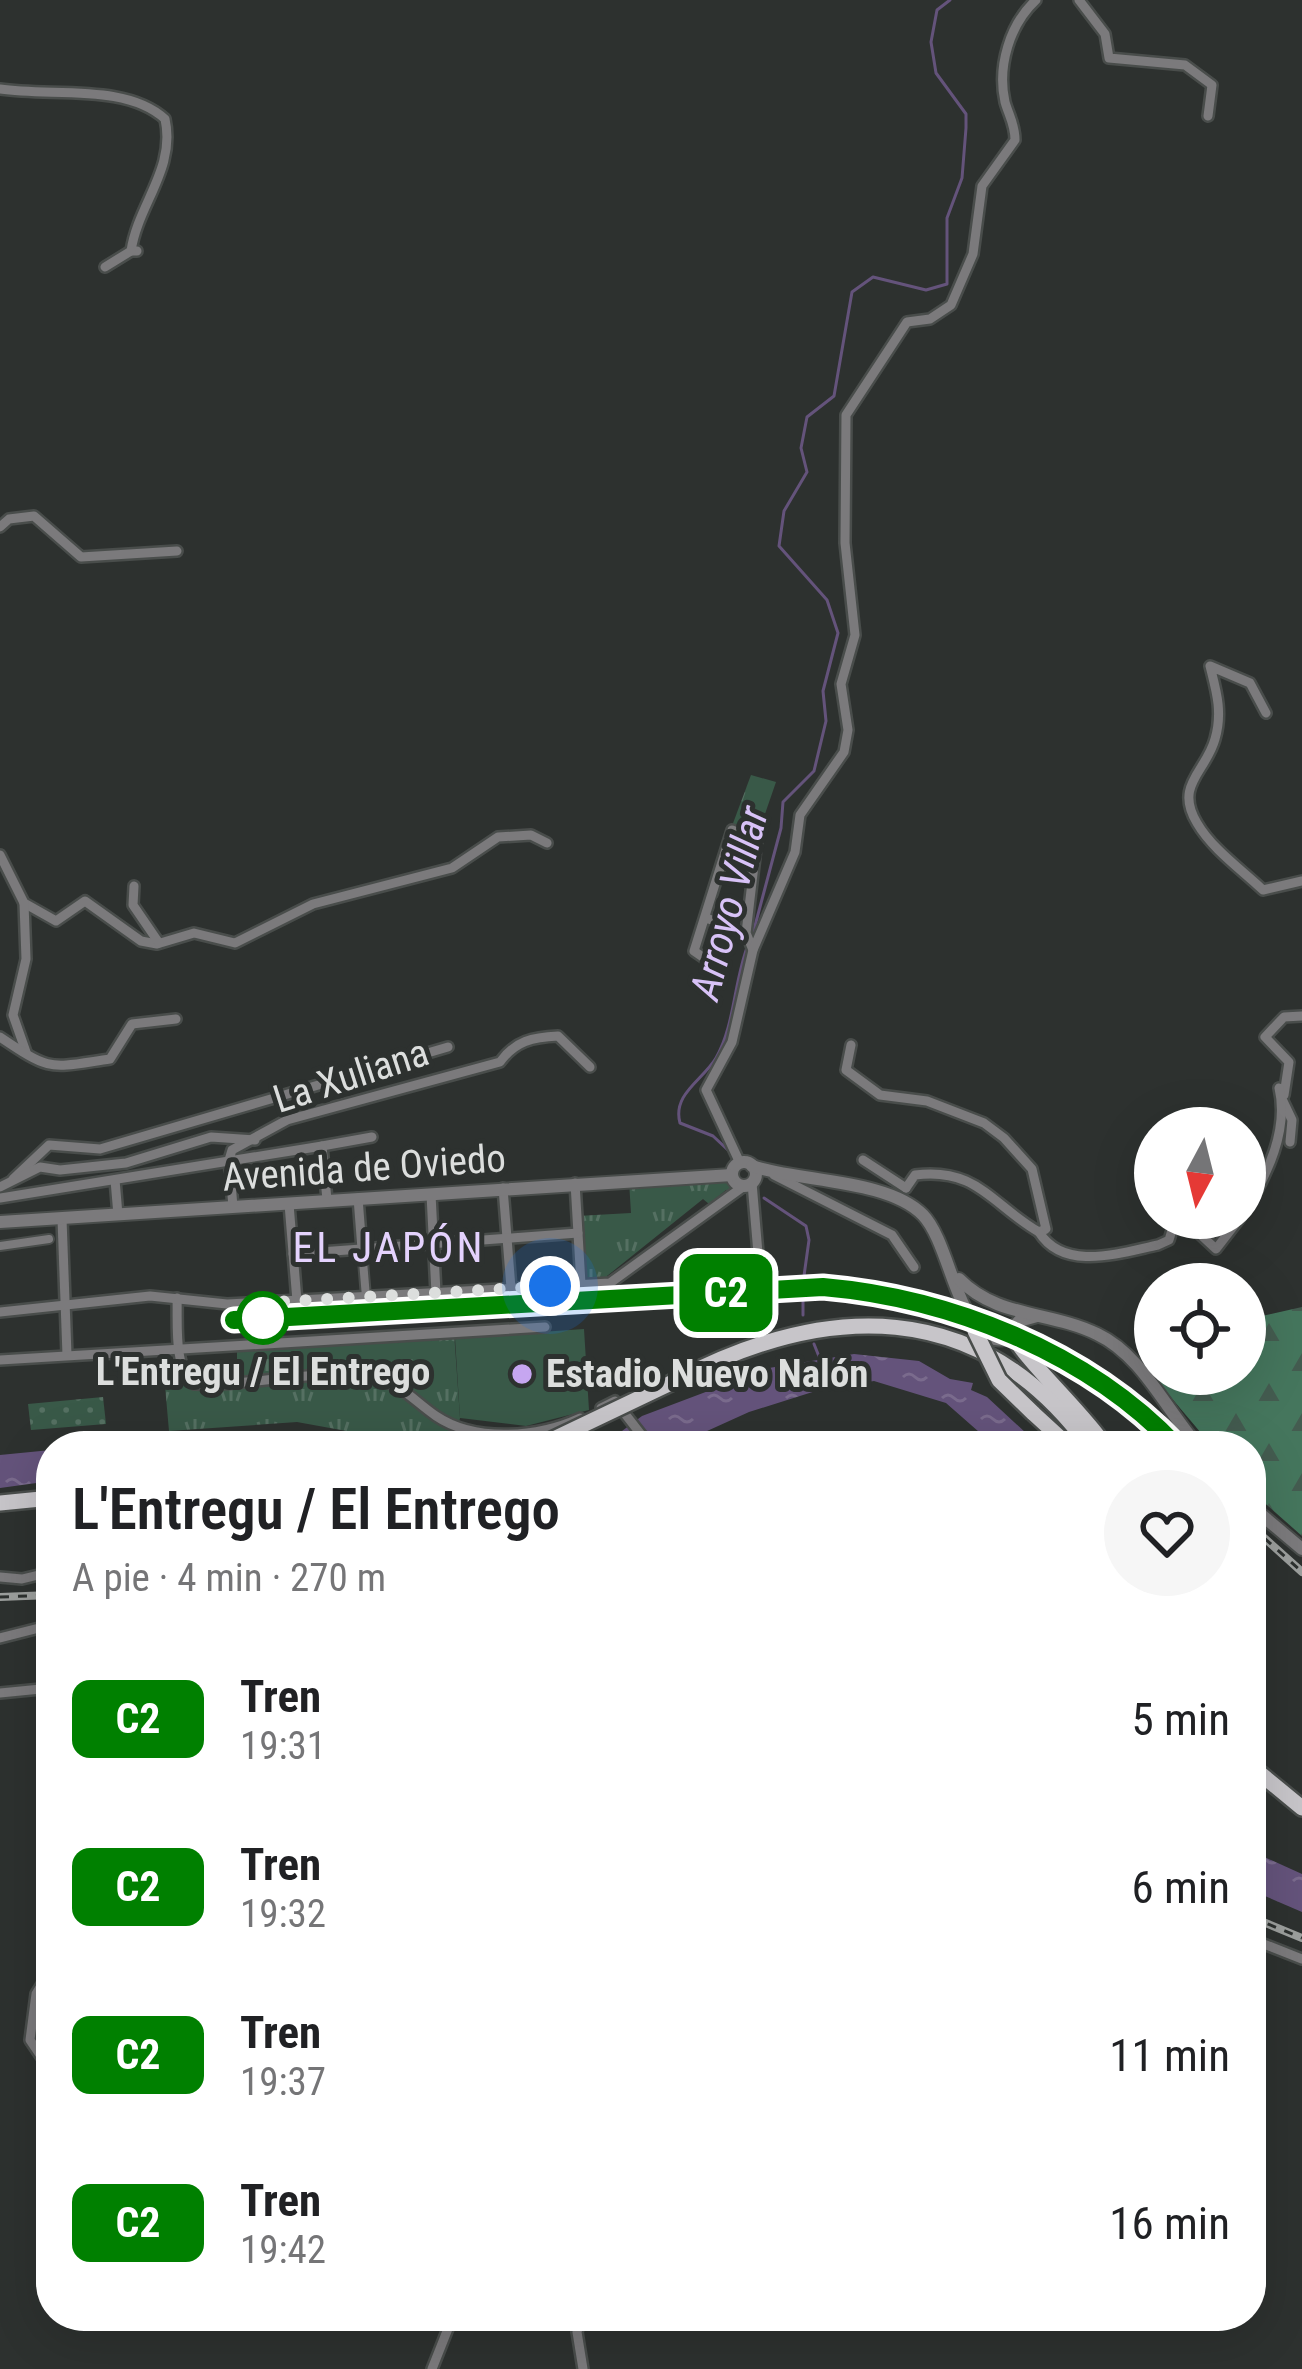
<!DOCTYPE html>
<html lang="es">
<meta charset="utf-8">
<style>
:root{--surface:#fff;--page:#f6f6f6;--text:#202124;--muted:#757577}
body{margin:0;font-family:"Roboto Condensed",sans-serif;background:var(--page);color:var(--text);height:100vh;display:flex;flex-direction:column;font-size:45px;white-space:nowrap}
*{box-sizing:border-box;margin:0}
p{font-size:39px;color:var(--muted)}
.icon{flex:none;width:66px;height:66px;fill:none;stroke:currentColor;stroke-width:2;stroke-linecap:round;stroke-linejoin:round}
.map{position:relative;flex:1;overflow:hidden}
.drawer{position:absolute;left:36px;top:1431px;width:1230px;height:900px;display:flex;flex-direction:column;background:var(--surface);border-radius:48px;box-shadow:0 12px 48px #0002}
.drawer>*{flex:none}
.badge{padding:0 24px;border-radius:18px;font-size:42px;line-height:78px}
.needle{width:78px;rotate:187deg}
.fabs{position:absolute;left:1134px;top:1107px;display:grid;gap:24px}
.fabs a{display:grid;place-items:center;width:132px;height:132px;border-radius:50%;background:var(--surface);box-shadow:0 12px 48px #0002;font-size:60px}
.you{position:absolute;width:60px;height:60px;margin:-30px;border:9px solid #fff;border-radius:50%;background:#1a73e8;box-shadow:0 0 0 18px #1a73e833}
.map>.badge{position:absolute;translate:-50% -50%;box-shadow:0 0 0 6px #fff}
.round{display:grid;place-items:center;flex:none;width:126px;height:126px;border-radius:63px;background:var(--page)}
.head{display:flex;align-items:center;justify-content:space-between;height:204px;padding:0 36px}
h1{font-size:57px;font-weight:600;line-height:90px}
ul{padding:0;list-style:none}
li{display:flex;align-items:center;gap:36px;height:168px;padding:0 36px}
li div{flex:1}
li b{display:block;font-size:45px}
li em{font-style:normal}
li .badge{min-width:132px;font-weight:700;text-align:center}
.map>svg:first-child{display:block}
</style>
<div class="map">
<svg width="1302" height="2369" viewBox="0 0 1302 2369">
<defs>
<pattern id="grass-dots" width="8" height="8" patternUnits="userSpaceOnUse" patternTransform="scale(3)"><rect width="8" height="8" fill="#395948"/><path d="M2 2h.1M6 6h.1" fill="none" stroke="#557062" stroke-width="1.8" stroke-linecap="round"/></pattern>
<pattern id="forest-firs" width="22" height="20" patternUnits="userSpaceOnUse" patternTransform="scale(3)"><rect width="22" height="20" fill="#45765d"/><path d="M5 1l3.5 6h-7zM16 11l3.5 6h-7z" fill="#445c50"/></pattern>
<pattern id="park-tufts" width="24" height="20" patternUnits="userSpaceOnUse" patternTransform="scale(3)"><rect width="24" height="20" fill="#395948"/><path d="M3 7l-1-3M5 7V3M7 7l1-3M15 17l-1-3M17 17v-4M19 17l1-3" fill="none" stroke="#557062"/></pattern>
<pattern id="water-ripples" width="26" height="14" patternUnits="userSpaceOnUse" patternTransform="scale(3)"><rect width="26" height="14" fill="#64537b"/><path d="M2 4q2-2 4 0t4 0M15 11q2-2 4 0t4 0" fill="none" stroke="#7a6b8d"/></pattern>
</defs>
<rect width="100%" height="100%" fill="#2d312f"/>
<polygon fill="url(#grass-dots)" points="103,1397 106,1424 31,1430 28,1404"/>
<polygon fill="url(#forest-firs)" points="1302,1307 1302,1536 1251,1491 1251,1446 1212,1446 1147,1369 1155,1351 1155,1374 1245,1374 1245,1320"/>
<g fill="url(#park-tufts)">
<polygon points="751,775 776,782 758,834 732,826"/>
<polygon points="733,1179 732,1194 726,1190 709,1204 703,1199 607,1276 610,1283 581,1284 577,1216 631,1213 629,1181"/>
<polygon points="454,1332 460,1418 456,1435 514,1446 429,1446 297,1422 169,1431 163,1363 237,1361 237,1347"/>
</g>
<polygon fill="#395948" points="584,1329 589,1410 526,1426 460,1418 455,1338"/>
<g fill="url(#water-ripples)">
<polygon points="854,1354 919,1361 950,1379 973,1383 971,1390 987,1397 1040,1446 995,1446 946,1403 874,1381 822,1389 749,1412 674,1446 602,1446 642,1416 769,1368"/>
<polygon points="252,1433 367,1446 132,1446"/>
<polygon points="51,1450 51,1481 0,1488 0,1455"/>
<polygon points="1251,1851 1302,1874 1302,1912 1251,1890"/>
</g>
<g fill="none" stroke-linecap="round" stroke-linejoin="round">
<g stroke="#64537b" stroke-width="3">
<polyline points="752,937 781,828 783,802 814,771 826,721 823,691 838,633 827,600 779,546 784,511 807,472 801,448 807,417 834,396 852,292 873,277 926,290 947,284 947,218 962,178 966,128 966,114 936,73 931,42 937,10 950,0"/>
<path d="M729,1151L713,1136L680,1123C672,1094 703,1080 716,1058C735,1025 734,980 748,945"/>
<polyline points="764,1198 806,1226 809,1240 803,1283"/>
<polyline points="803,1291 803,1315"/>
<polyline points="814,1344 820,1359"/>
</g>
<defs>
<g id="pedestrian">
<polyline points="0,1246 49,1239"/>
<polyline points="362,1249 366,1297"/>
</g>
<g id="minor">
<polyline points="1079,0 1105,34 1109,58 1185,65 1212,85 1208,116"/>
<path d="M0,89C51,97 126,83 165,119C176,169 138,204 131,251H137"/>
<polyline points="105,267 131,251"/>
<polyline points="0,527 9,519 34,516 81,557 177,551"/>
<path d="M1266,713L1250,683L1210,666C1216,690 1223,712 1215,739C1206,772 1174,785 1197,823C1212,849 1242,870 1263,890L1302,881"/>
<polyline points="0,855 24,903 56,921 85,901 141,941 157,944 194,933 235,943 313,904 452,868 498,837 531,835 547,843"/>
<polyline points="134,886 133,905 159,943"/>
<polyline points="24,903 26,959 13,1015 26,1052"/>
<polyline points="706,918 723,924 720,958 710,962 694,951 732,830 757,840 746,933 753,950"/>
<path d="M0,1037C52,1072 48,1068 110,1059L132,1024L176,1019"/>
<path d="M851,1045L846,1070L880,1095L927,1101L984,1123L1004,1138L1032,1169L1046,1229L1039,1232C992,1205 977,1167 915,1175L906,1188"/>
<polyline points="1284,1095 1289,1062 1265,1037 1284,1017 1302,1016"/>
<polyline points="1282,1099 1292,1120 1290,1142"/>
<polyline points="322,1146 372,1137"/>
<path d="M229,1160L232,1150L287,1120L500,1062C515,1041 533,1037 558,1036L590,1067"/>
<polyline points="229,1160 233,1207"/>
<polyline points="863,1160 906,1188"/>
<path d="M740,1163L706,1090L732,1042L753,950L795,852L800,815L844,752L848,730L841,684L855,635L845,543L846,415L907,322L930,319L951,305L973,254L982,186L1015,140C1015,124 1009,116 1005,102C997,66 1010,24 1036,0"/>
<polyline points="774,1175 892,1235 914,1267"/>
<polyline points="13,1179 49,1145 100,1149 448,1047"/>
<polyline points="115,1180 118,1215"/>
<polyline points="575,1183 581,1284"/>
<polyline points="0,1187 40,1167 60,1170 126,1163 211,1137 255,1140"/>
<polyline points="503,1188 511,1288"/>
<polyline points="431,1194 436,1293"/>
<polyline points="0,1198 322,1146 327,1200"/>
<polyline points="358,1198 362,1249"/>
<polyline points="289,1204 297,1301"/>
<path d="M1245,1211C1267,1175 1289,1130 1279,1088"/>
<polyline points="62,1219 67,1355"/>
<path d="M1039,1232C1064,1272 1120,1253 1158,1245L1169,1240L1172,1230L1189,1224L1216,1249L1240,1218"/>
<polyline points="293,1254 578,1233"/>
<polyline points="741,1278 752,1277 759,1265 752,1183"/>
<path d="M177,1298C178,1323 173,1368 194,1384C253,1387 314,1367 372,1378C400,1382 414,1401 436,1416C476,1443 539,1437 580,1418"/>
<polyline points="0,1312 150,1296 227,1304 610,1283 744,1186"/>
<polyline points="0,1360 545,1327"/>
<polyline points="601,1408 615,1401 650,1446"/>
<polyline points="0,1577 22,1579 51,1572"/>
<polyline points="0,1638 51,1625"/>
<polyline points="0,1693 51,1688"/>
<polyline points="1251,1939 1302,1959"/>
<polyline points="51,1970 36,1994 30,2040 51,2071"/>
<polyline points="582,2316 577,2332 583,2369"/>
<polyline points="432,2369 453,2316"/>
</g>
<g id="tertiary">
<circle cx="744" cy="1174" r="12"/>
<path d="M752,1166C800,1182 888,1179 923,1215C952,1245 959,1347 1004,1339L1019,1321L1037,1316"/>
<polyline points="0,1222 732,1175"/>
<path d="M959,1279C997,1318 1050,1311 1097,1334C1142,1355 1166,1410 1198,1446"/>
<polyline points="1251,1506 1302,1549"/>
</g>
<g id="primary">
<path d="M1012,1332C1019,1355 1085,1414 1105,1446"/>
<path d="M673,1382C824,1302 978,1295 1089,1446"/>
<polyline points="1033,1413 1069,1446"/>
<polyline points="0,1503 51,1498"/>
<polyline points="1251,1766 1302,1808"/>
</g>
</defs>
<use href="#pedestrian" stroke="#494d4b" stroke-width="12"/>
<use href="#minor" stroke="#494d4b" stroke-width="14"/>
<use href="#tertiary" stroke="#494d4b" stroke-width="16"/>
<use href="#primary" stroke="#494d4b" stroke-width="20"/>
<use href="#pedestrian" stroke="#7b7a7c" stroke-width="8"/>
<use href="#minor" stroke="#7b7a7c" stroke-width="9"/>
<use href="#tertiary" stroke="#7b7a7c" stroke-width="12"/>
<use href="#primary" stroke="#c7c5c9" stroke-width="15"/>
<defs>
<g id="rail">
<polyline points="229,1320 823,1287 907,1297 959,1315"/>
<polyline points="1025,1342 1123,1399 1175,1446"/>
<polyline points="1251,1526 1302,1572"/>
<polyline points="0,1597 51,1595"/>
<polyline points="1251,1917 1302,1938"/>
</g>
</defs>
<use href="#rail" stroke="#9c9f9d" stroke-width="8"/>
<use href="#rail" stroke="#2d312f" stroke-width="3" stroke-dasharray="9" stroke-linecap="butt"/>
<defs>
<g id="primary-bridge">
<polyline points="975,1331 999,1380 1033,1413"/>
<polyline points="539,1446 673,1382"/>
</g>
</defs>
<use href="#primary-bridge" stroke="#494d4b" stroke-width="20" stroke-linecap="butt"/>
<use href="#primary-bridge" stroke="#c7c5c9" stroke-width="15"/>
</g>
<g fill="none" stroke-linecap="round" stroke-linejoin="round">
<defs>
<path id="line" d="M234,1320L823,1287C950,1298 1087,1352 1176,1446"/>
</defs>
<use href="#line" stroke="#fff" stroke-width="27"/>
<use href="#line" stroke="#008000" stroke-width="18"/>
<polyline stroke="#dcdedd" stroke-width="12" stroke-dasharray="0 21.6" points="263,1318 257,1303 550,1286"/>
</g>
<circle fill="#fff" stroke="#008000" stroke-width="6" cx="263" cy="1318" r="24"/>
<circle fill="#c6a6f0" stroke="#2d312f" stroke-width="4.5" cx="522" cy="1374" r="12"/>
<g text-anchor="middle" dominant-baseline="central" stroke-width="10" stroke-linejoin="round" paint-order="stroke">
<g font-size="39" fill="#dcdedd" stroke="#2d312f">
<text transform="translate(351 1076) rotate(-18)">La Xuliana</text>
<text transform="translate(364 1168) rotate(-4)">Avenida de Oviedo</text>
</g>
<g font-size="39" font-weight="bold" fill="#dcdedd" stroke="#2d312f">
<text x="263" y="1372">L'Entregu / El Entrego</text>
</g>
<g font-size="39" font-weight="bold" fill="#dcdedd" stroke="#2d312f" text-anchor="start">
<text x="546" y="1374">Estadio Nuevo Nalón</text>
</g>
<g font-size="42" font-style="italic" fill="#d8c2f7" stroke="#2d312f">
<text transform="translate(729 903) rotate(-75)">Arroyo Villar</text>
</g>
<g font-size="42" letter-spacing="3" fill="#e4d2fd" stroke="#2d312f">
<text x="389" y="1247">EL JAPÓN</text>
</g>
</g>
</svg>
<div class="fabs">
<a><svg class="needle" viewBox="-14 -14 28 28"><path d="M0-13l5 13h-10z" fill="#e53935"/><path d="M0 13l5-13h-10z" fill="#757577"/></svg></a>
<a><svg class="icon" aria-label="locate" viewBox="0 0 24 24"><circle cx="12" cy="12" r="6"/><path d="M12 2v4M12 18v4M2 12h4M18 12h4"/></svg></a>
</div>
<div class="you" style="left:550px;top:1286px"></div>
<b class="badge" style="left:726px;top:1293px;background:#008000;color:#fff">C2</b>
<section class="drawer">
<div class="head"><div><h1>L'Entregu / El Entrego</h1><p>A pie · 4 min · 270 m</p></div><a class="round"><svg class="icon" aria-label="heart" viewBox="0 0 24 24"><path d="M12 20l-8-8c-3-5 5-10 8-4 3-6 11-1 8 4z"/></svg></a></div>
<ul>
<li><span class="badge" style="background:#008000;color:#fff">C2</span><div><b>Tren</b><p>19:31</p></div><em>5 min</em></li>
<li><span class="badge" style="background:#008000;color:#fff">C2</span><div><b>Tren</b><p>19:32</p></div><em>6 min</em></li>
<li><span class="badge" style="background:#008000;color:#fff">C2</span><div><b>Tren</b><p>19:37</p></div><em>11 min</em></li>
<li><span class="badge" style="background:#008000;color:#fff">C2</span><div><b>Tren</b><p>19:42</p></div><em>16 min</em></li>
</ul>
</section>
</div>
